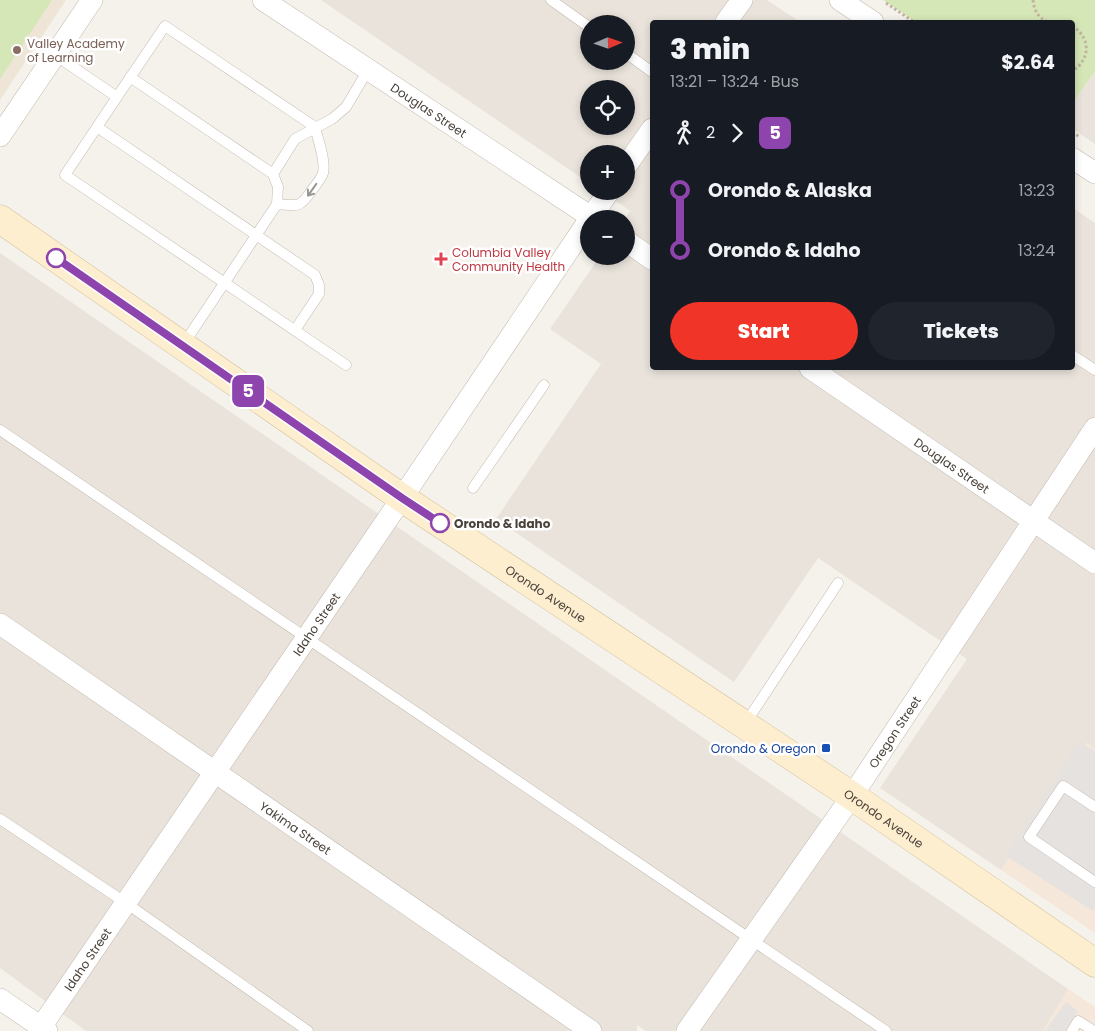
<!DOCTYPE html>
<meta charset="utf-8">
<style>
:root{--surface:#171b24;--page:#20242c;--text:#f1f3f6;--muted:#9ea1a6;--accent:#f13428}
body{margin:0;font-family:Poppins,sans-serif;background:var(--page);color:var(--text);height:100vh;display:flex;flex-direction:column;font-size:19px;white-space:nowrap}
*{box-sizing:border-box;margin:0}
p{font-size:16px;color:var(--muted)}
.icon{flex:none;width:28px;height:28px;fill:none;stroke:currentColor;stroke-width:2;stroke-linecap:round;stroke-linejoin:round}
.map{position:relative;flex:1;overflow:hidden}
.side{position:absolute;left:650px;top:20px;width:425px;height:350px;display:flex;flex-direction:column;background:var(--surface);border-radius:5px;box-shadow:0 2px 8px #0003}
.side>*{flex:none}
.badge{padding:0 10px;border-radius:8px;font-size:18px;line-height:32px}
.needle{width:32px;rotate:88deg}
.tools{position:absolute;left:580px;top:15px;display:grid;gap:10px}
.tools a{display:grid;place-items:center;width:55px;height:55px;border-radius:50%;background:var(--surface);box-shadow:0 2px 8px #0003;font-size:25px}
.map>.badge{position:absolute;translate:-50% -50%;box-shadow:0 0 0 2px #fff}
.legs{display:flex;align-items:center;gap:8px;height:55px;padding:0 20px;font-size:16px}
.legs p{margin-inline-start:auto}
.summary{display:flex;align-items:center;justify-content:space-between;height:85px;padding:0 20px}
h1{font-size:28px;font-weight:800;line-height:38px}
.action{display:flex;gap:10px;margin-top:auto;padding:10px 20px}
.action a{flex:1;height:58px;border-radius:30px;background:var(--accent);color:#fff;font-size:20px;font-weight:800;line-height:58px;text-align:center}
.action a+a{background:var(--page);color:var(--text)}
ul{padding:0 20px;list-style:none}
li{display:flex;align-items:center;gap:18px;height:60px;font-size:19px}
li i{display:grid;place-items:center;width:8px;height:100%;margin:0 6px;background:currentColor}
li i::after{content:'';width:12px;height:12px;margin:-6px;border:4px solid;border-radius:50%;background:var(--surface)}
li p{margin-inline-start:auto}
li:first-child i{background:linear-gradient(#0000 50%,currentColor 0)}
li:last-child i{background:linear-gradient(currentColor 50%,#0000 0)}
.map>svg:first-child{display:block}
</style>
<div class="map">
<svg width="1095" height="1031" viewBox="0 0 1095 1031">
<rect width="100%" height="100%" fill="#f5f2ec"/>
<g fill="#e9e3db" fill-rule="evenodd">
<path d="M321,0H767L800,22H652V368H1072L1073,208L1095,223V749L1086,743L1001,870L880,788L967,659L818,558L734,682L496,519L601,364L550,329L600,256H626V219H625L630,211L602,191H626V154H589V183ZM589,24H626V61H589ZM589,89H626V126H589Z"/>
<polygon points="1095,71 1095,144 1073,129 1073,103"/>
<polygon points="0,253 1068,989 1043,1031 646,1031 637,1025 637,1031 86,1031 0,968"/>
</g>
<g fill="#f5e7d9">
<polygon points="1086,743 1095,749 1095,933 1001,870"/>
<polygon points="1068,989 1095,1007 1095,1031 1043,1031"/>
</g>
<polygon fill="#eee5d7" points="0,0 66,0 0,100"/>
<g fill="#d6e7b7">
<polygon points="0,0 52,0 0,79"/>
<polygon points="883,0 1095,0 1095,71 1073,103 1072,22 916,22"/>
</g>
<g fill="#e5e2e0">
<polygon points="1079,741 1095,751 1095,908 1093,911 1006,856"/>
<polygon points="1066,1002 1078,1011 1065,1031 1045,1031"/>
</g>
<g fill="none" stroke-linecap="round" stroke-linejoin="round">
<defs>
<g id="lane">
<polyline points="551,0 589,27"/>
<polyline points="626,53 652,72"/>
<polyline points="55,55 117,97 65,175 346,365"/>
<polyline points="130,77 273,174"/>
<path d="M117,97L165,26L315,127C318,140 326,161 323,173C321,179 316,185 312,190C300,208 298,206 277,204"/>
<polyline points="97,127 315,275 319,285 319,294 295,330"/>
<polyline points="183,345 277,204 278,187 273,174 295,139 332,119 346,107 368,70"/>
<polyline points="1072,355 1095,370"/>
<polyline points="0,430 886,1031"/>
<polyline points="473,488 544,385"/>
<polyline points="745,724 838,583"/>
<polyline points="1095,807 1063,786 1029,837 1095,882"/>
<polyline points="0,819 126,903 308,1031"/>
<polyline points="1072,1031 1078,1021 1094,1031"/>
</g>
<g id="street">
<path id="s1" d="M263,0L594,219"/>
<polyline points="840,0 873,22"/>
<polyline points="726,22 742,0"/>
<polyline points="0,136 92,0"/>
<polyline points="1072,158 1095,173"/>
<polyline points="626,166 652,129"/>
<polyline points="590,219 609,191"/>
<polyline points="626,241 652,259"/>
<path id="s2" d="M810,368L1095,563"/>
<path id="s3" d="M0,624L591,1031"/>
<polyline points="0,999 47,1031"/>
<path id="s4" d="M41,1027L402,498L589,220"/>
<path id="s5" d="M687,1031L852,796L1095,428"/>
</g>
<g id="secondary">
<path id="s6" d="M0,219L402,498L852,796L1095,963"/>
</g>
</defs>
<use href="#lane" stroke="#c1b9af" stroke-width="11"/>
<use href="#street" stroke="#c1b9af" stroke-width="22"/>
<use href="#secondary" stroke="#d3c19e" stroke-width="29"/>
<g stroke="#c2b3a1" stroke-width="3" stroke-dasharray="2.5 2.5" stroke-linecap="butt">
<path d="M1033,0C1034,10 1038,18 1048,22"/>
<polyline points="886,3 914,22"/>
<path d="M1072,26C1091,37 1091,60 1072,71"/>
<polyline points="1072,132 1080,137"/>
</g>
<use href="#lane" stroke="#fff" stroke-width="10"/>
<use href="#street" stroke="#fff" stroke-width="21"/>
<use href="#secondary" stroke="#fdeecf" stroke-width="28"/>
</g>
<defs><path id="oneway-shaft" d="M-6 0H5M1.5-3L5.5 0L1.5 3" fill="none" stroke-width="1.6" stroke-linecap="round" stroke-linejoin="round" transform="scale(1.25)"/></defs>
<use stroke="#9b9793" href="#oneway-shaft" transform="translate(312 190) rotate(125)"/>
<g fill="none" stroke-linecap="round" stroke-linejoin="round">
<defs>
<polyline id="line-1" points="56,258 402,498 440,523"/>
</defs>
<use href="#line-1" stroke="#fff" stroke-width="11"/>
<use href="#line-1" stroke="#8e44ad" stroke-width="8"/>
</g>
<circle fill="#8d6e63" stroke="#fff" stroke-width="2" cx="17" cy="50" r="5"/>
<g fill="#fff" stroke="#8e44ad" stroke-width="2.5">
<circle cx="56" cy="258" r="9"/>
<circle cx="440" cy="523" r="9"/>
</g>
<path fill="#e0444e" stroke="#fff" stroke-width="2" d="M438.5 251.5h5v5h5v5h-5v5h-5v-5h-5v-5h5z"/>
<rect fill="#1a4fb4" stroke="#fff" stroke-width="2" x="821" y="743" width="10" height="10" rx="2.5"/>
<g text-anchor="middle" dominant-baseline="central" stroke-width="5" stroke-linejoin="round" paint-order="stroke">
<g font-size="12" fill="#785e54" stroke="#fff" text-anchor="start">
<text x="27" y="43">Valley Academy<tspan x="27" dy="14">of Learning</tspan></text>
</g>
<g font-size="12" fill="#4a423a" stroke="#fff">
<text stroke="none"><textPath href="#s1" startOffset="199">Douglas Street</textPath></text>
<text stroke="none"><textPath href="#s2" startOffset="172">Douglas Street</textPath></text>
<text stroke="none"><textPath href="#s6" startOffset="662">Orondo Avenue</textPath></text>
<text stroke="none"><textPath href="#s4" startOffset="488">Idaho Street</textPath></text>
<text stroke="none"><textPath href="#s5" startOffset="364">Oregon Street</textPath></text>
<text stroke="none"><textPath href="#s6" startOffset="1068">Orondo Avenue</textPath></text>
<text stroke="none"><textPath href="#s3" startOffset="359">Yakima Street</textPath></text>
<text stroke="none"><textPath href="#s4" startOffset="82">Idaho Street</textPath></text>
</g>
<g font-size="12" fill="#be3a42" stroke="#fff" text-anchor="start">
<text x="452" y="252">Columbia Valley<tspan x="452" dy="14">Community Health</tspan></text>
</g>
<g font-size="12" font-weight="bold" fill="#4a423a" stroke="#fff" text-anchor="start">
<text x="454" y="523">Orondo &amp; Idaho</text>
</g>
<g font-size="12" fill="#164399" stroke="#fff" text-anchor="end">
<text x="816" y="748">Orondo &amp; Oregon</text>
</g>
</g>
</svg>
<div class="tools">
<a><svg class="needle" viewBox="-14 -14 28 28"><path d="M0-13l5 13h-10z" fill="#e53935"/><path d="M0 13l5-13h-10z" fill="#9ea1a6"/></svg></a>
<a><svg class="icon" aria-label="locate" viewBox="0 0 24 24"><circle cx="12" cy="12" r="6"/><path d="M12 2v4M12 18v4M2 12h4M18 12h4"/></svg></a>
<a>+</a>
<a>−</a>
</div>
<b class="badge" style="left:248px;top:391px;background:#8e44ad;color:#fff">5</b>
<section class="side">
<div class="summary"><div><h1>3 min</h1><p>13:21 – 13:24 · Bus</p></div><b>$2.64</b></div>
<div class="legs"><svg class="icon" aria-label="walk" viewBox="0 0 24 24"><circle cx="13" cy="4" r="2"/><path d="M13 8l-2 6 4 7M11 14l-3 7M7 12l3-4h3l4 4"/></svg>2<svg class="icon" aria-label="forward" viewBox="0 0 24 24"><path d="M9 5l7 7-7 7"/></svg><b class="badge" style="background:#8e44ad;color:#fff">5</b></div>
<ul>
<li><i style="color:#8e44ad"></i><b>Orondo &amp; Alaska</b><p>13:23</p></li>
<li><i style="color:#8e44ad"></i><b>Orondo &amp; Idaho</b><p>13:24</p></li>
</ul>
<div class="action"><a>Start</a><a>Tickets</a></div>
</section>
</div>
